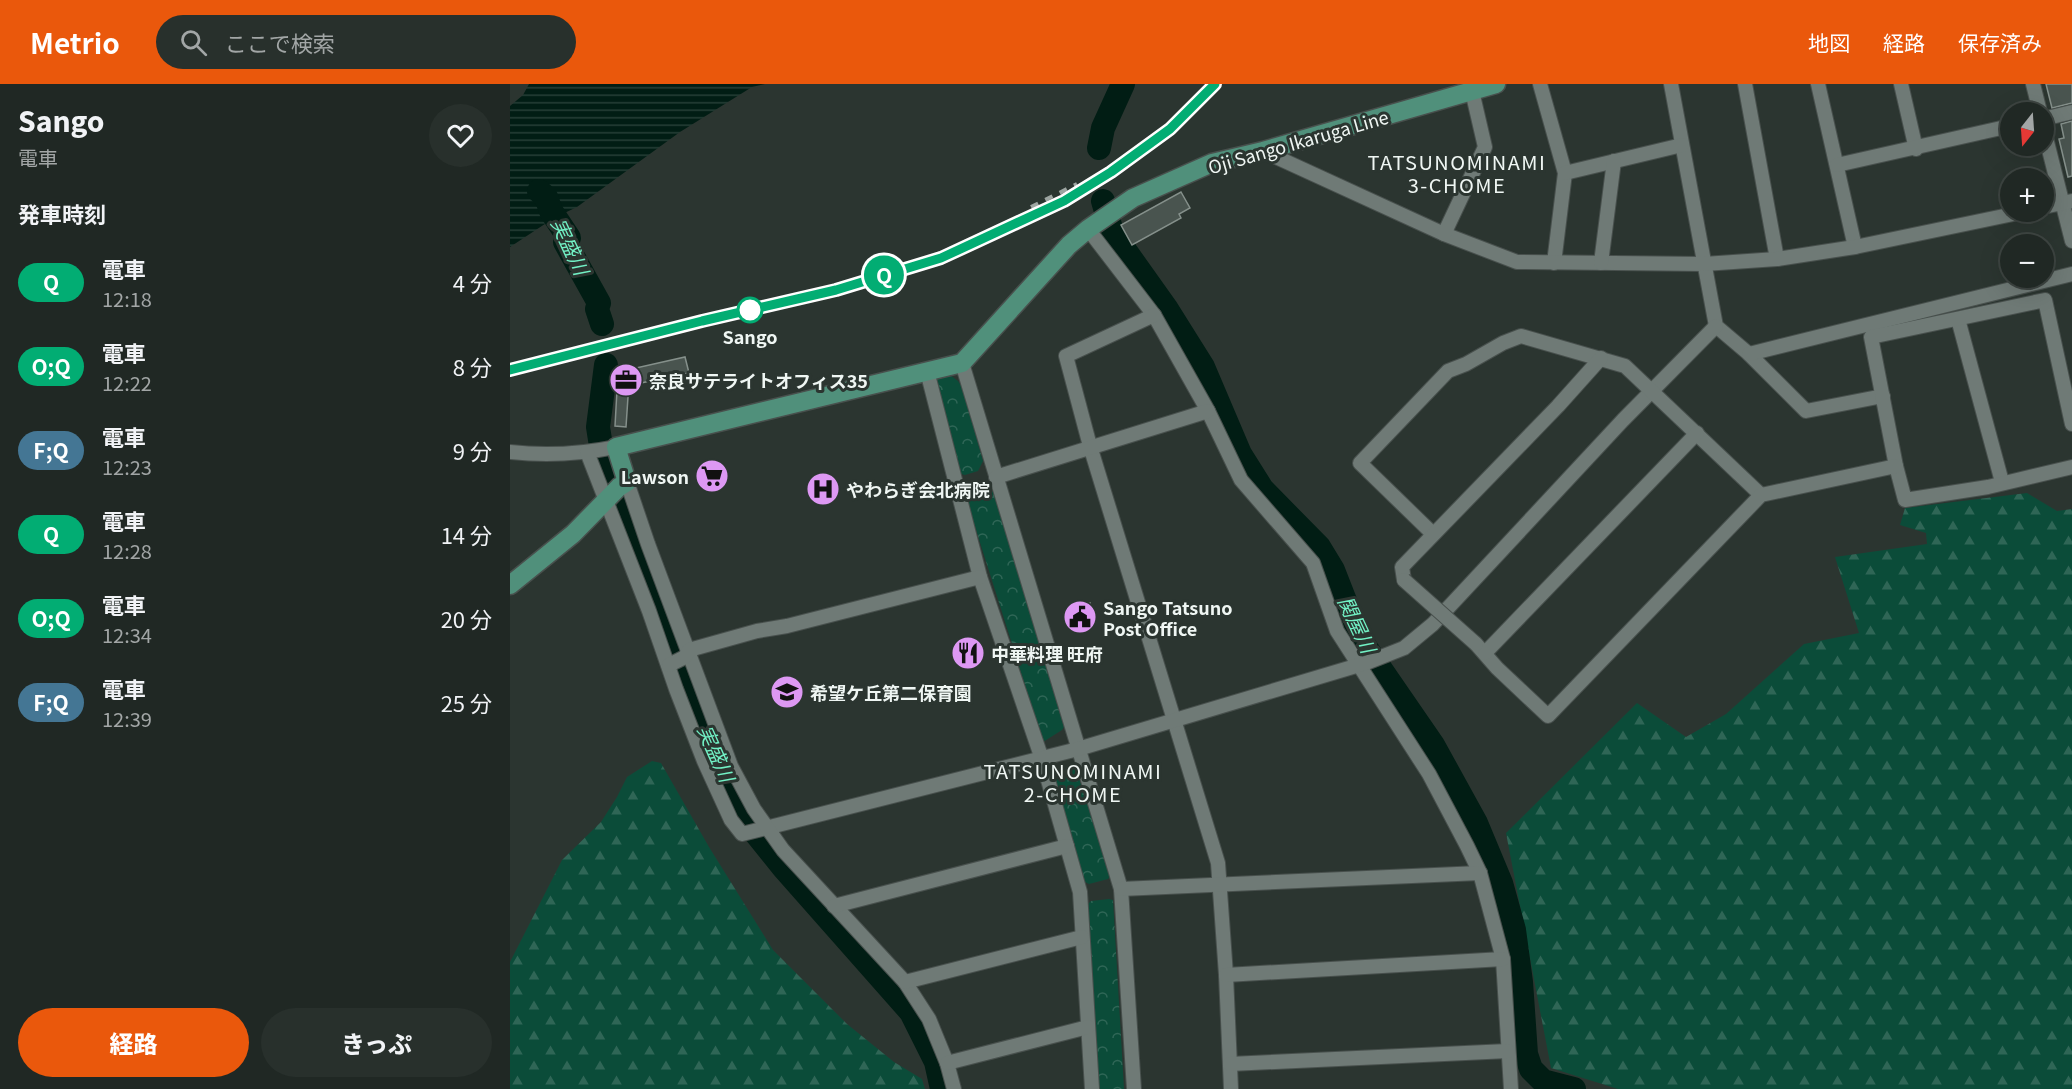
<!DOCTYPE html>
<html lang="ja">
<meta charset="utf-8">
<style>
:root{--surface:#202824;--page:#28302c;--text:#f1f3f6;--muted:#a2a6a6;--line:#3d4441;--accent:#ea580c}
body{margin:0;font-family:Georgia,"Noto Sans JP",serif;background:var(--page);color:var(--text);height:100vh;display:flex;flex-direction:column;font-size:22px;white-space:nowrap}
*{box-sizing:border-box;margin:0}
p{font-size:20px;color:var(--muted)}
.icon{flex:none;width:33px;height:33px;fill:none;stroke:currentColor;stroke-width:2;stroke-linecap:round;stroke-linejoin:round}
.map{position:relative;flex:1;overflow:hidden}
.panel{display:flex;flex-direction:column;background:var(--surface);width:510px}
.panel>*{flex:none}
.badge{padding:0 12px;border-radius:20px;font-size:21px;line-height:39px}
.needle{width:39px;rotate:197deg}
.tools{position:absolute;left:1490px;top:18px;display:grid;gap:12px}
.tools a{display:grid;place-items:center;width:54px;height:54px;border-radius:50%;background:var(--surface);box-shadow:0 6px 24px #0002,0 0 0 2px var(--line);font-size:30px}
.map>.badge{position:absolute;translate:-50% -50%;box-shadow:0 0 0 3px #fff}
h2{padding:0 18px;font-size:22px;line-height:54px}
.round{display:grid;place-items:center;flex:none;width:63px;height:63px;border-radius:32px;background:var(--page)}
.head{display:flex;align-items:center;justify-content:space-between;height:102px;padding:0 18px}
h1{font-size:28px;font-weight:800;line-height:45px}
.button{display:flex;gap:12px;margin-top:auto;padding:12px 18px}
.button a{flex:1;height:69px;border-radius:36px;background:var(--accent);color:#fff;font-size:24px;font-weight:800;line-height:69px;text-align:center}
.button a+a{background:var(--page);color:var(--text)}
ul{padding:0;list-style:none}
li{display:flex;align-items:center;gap:18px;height:84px;padding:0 18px}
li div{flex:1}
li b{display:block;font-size:22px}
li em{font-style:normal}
li .badge{min-width:66px;font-weight:700;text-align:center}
header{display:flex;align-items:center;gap:36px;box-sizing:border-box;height:84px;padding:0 30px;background:var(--accent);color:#fff}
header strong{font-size:28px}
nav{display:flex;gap:33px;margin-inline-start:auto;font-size:21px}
.search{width:420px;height:54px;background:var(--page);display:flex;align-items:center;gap:15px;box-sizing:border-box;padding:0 21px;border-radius:33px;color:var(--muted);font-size:22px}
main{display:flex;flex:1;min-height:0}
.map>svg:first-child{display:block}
</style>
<header>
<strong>Metrio</strong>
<div class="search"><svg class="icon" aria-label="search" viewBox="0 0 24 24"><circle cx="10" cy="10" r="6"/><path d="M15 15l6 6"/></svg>ここで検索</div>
<nav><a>地図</a><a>経路</a><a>保存済み</a></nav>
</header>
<main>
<section class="panel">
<div class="head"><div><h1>Sango</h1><p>電車</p></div><a class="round"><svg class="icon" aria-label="heart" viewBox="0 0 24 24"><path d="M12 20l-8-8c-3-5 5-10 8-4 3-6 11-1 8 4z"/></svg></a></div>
<h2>発車時刻</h2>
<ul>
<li><span class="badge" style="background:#02ad73;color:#fff">Q</span><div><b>電車</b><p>12:18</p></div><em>4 分</em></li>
<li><span class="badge" style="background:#02ad73;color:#fff">O;Q</span><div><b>電車</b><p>12:22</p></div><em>8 分</em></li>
<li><span class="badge" style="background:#447694;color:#fff">F;Q</span><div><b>電車</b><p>12:23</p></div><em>9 分</em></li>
<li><span class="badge" style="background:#02ad73;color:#fff">Q</span><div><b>電車</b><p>12:28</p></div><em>14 分</em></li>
<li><span class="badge" style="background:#02ad73;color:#fff">O;Q</span><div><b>電車</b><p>12:34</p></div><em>20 分</em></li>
<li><span class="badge" style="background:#447694;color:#fff">F;Q</span><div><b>電車</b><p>12:39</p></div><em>25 分</em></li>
</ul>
<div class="button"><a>経路</a><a>きっぷ</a></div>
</section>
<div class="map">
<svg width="1562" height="1005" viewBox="0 0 1562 1005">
<defs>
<pattern id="forest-firs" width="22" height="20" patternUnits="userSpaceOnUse" patternTransform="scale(1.5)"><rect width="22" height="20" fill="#0b4c39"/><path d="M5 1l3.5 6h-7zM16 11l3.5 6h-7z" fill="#2f6656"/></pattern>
<pattern id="park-crowns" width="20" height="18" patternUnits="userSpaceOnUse" patternTransform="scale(1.5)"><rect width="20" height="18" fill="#0b4c39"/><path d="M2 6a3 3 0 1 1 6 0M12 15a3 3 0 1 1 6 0" fill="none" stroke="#2f6656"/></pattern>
<pattern id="water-rules" width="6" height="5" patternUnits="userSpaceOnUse" patternTransform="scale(1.5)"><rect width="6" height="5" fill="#011d14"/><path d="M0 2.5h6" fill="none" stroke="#263e37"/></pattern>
</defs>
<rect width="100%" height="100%" fill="#2b3530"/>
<g fill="url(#forest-firs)">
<polygon points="1517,409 1547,427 1562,425 1562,1005 1108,1005 1041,984 996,749 1127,619 1176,653 1216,630 1294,560 1349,549 1325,473 1417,460 1416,449 1390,441 1395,424"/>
<polygon points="142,677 151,679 199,763 263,866 337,940 384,978 412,995 415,1005 0,1005 0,878 52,776 91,738 107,713 117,693"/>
</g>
<g fill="url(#park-crowns)">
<polygon points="440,291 448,297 452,303 473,377 468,387 455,391 451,390 421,294"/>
<polygon points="480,405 484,409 554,643 552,646 533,658 456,414 458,411"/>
<polygon points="559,682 566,685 600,792 598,795 579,800 575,798 541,692 543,686"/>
<polygon points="599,815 603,816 614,1005 587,1005 578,820 581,817"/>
</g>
<polygon fill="url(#water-rules)" points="19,0 255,0 242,3 170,48 67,123 44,134 0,163 0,22 13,11"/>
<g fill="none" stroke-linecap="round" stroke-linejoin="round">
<g stroke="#011d14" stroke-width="24">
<polyline points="589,64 593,44 613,0"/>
<polyline points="29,107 36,113 41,127 59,154 55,158 89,219 87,225 92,240"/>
<polyline points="593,117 602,148 656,224 693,283 730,370 752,405 809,463 823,486 850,555 923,661 966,739 991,799 1004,846 1011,898 1016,970 1021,985 1033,997 1064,1005"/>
<polyline points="96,281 88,343 94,381 195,645 236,737 273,783 401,928 426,978 432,1005"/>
</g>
</g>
<g fill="#49544f" stroke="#85908b" stroke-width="1.5">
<polygon points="1536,0 1562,0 1562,19 1542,24"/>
<polygon points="1562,37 1562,92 1558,93 1549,55 1554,54 1551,40"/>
<polygon points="671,108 680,124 669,130 671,134 622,161 611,141"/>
<polygon points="175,273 179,289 131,299 122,304 118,313 116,343 105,342 108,288"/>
<polygon points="580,519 585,539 561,546 555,527"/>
</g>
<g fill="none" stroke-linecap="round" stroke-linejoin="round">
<defs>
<g id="minor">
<polyline points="1030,0 1055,89 1044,179"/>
<polyline points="1161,0 1206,242 1239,270 1296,327 1373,312"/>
<polyline points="1235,0 1267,175"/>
<polyline points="1308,0 1345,163"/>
<polyline points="1391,0 1406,65"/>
<polyline points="1523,0 1530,28"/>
<polyline points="1533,35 1562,28"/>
<polyline points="1533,42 1562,157"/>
<polyline points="753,67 934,150 1007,178 1194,180 1267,175 1345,163 1513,128"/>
<polyline points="1327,81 1500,42"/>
<polyline points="1055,89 1172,61"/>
<polyline points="1533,123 1562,117"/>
<polyline points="578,145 644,231 698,327 731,396 803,479 827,547 919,690 957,762 970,789 993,875 1001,1005"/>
<polyline points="934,150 975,63 962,7"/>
<polyline points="1091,179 1104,77"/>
<polyline points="644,231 556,272 580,362 708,779 716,891 721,1005"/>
<polyline points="1448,235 1492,398"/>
<polyline points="1239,270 1562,190"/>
<polyline points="452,279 611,805 624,1005"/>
<polyline points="417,287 470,493 532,675 570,808 582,1005"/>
<polyline points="1562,340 1535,216 1361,253 1386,382 1395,416 1478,403 1562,383"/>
<path d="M0,368C35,372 71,370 106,363"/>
<polyline points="77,368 139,527 166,605 194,677 221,736 232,750 568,665 856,579 894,564 923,540 1113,336 1206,242"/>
<polyline points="486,393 698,327"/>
<polyline points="117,398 138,460 221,682 244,725 273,766 395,898 419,935 437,979 444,1005"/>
<polyline points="923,450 850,379 938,287 956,280 993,259 1011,252 1115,282 1251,411"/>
<polyline points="894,496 892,483 1048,322 1091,274"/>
<polyline points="966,560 987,584 1038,632 1251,411 1386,382"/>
<polyline points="975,569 1187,349"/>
<polyline points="159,581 175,573 179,566 247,547 277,542 470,493"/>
<polyline points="611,805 970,789"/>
<polyline points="324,822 557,762"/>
<polyline points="716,891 993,875"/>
<polyline points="395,898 572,853"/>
<polyline points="437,979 578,943"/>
<polyline points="720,980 998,967"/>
</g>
<polyline id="major" points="0,501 63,450 109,403 117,398 106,363 452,279 559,161 578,145 623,114 702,79 753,67 986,0"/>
</defs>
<use href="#minor" stroke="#48504d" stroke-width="16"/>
<use href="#major" stroke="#48504d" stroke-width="21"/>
<use href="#minor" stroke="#6f7a76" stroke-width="14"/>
<use href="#major" stroke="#50907b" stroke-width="18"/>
<g stroke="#9da5a1" stroke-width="4" stroke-dasharray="8 8" stroke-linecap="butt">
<polyline points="521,123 567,100"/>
<polyline points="0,286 191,237 326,206 431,174 554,117 616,78 660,45 705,0"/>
</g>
<defs>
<polyline id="minor-bridge" points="894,496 966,560"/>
</defs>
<use href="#minor-bridge" stroke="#48504d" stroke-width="16" stroke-linecap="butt"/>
<use href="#minor-bridge" stroke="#6f7a76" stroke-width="14"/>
</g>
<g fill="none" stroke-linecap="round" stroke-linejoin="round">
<defs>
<polyline id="line" points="0,286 192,237 326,206 431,174 554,117 601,88 660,45 705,0"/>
</defs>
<use href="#line" stroke="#fff" stroke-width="14"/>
<use href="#line" stroke="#02ad73" stroke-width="9"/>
</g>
<defs>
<symbol id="office-disc" viewBox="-11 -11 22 22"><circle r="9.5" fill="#dd98f3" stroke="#2b3530"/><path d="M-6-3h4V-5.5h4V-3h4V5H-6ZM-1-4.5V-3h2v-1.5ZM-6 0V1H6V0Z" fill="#111"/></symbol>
<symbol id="supermarket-disc" viewBox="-11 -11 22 22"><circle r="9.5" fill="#dd98f3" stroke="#2b3530"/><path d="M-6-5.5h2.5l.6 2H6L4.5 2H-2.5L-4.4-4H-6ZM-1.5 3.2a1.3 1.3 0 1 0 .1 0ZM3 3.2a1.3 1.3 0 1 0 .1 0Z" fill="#111"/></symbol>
<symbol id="hospital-disc" viewBox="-11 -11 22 22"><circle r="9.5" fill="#dd98f3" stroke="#2b3530"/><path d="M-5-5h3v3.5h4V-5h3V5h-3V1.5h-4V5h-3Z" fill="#111"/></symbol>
<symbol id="civic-disc" viewBox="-11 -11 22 22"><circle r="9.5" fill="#dd98f3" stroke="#2b3530"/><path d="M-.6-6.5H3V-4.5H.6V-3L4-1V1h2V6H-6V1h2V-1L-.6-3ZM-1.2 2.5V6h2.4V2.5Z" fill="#111"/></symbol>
<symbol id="restaurant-disc" viewBox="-11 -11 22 22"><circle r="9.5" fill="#dd98f3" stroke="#2b3530"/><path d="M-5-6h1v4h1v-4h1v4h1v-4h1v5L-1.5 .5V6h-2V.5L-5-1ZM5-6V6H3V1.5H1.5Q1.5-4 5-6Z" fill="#111"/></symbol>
<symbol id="school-disc" viewBox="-11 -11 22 22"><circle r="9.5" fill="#dd98f3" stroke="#2b3530"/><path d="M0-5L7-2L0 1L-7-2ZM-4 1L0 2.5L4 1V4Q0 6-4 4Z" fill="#111"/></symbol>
</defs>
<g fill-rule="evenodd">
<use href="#office-disc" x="97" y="277" width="38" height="38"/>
<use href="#supermarket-disc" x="183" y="373" width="38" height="38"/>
<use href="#hospital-disc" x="294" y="386" width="38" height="38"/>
<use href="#civic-disc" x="551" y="514" width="38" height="38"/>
<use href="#restaurant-disc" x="439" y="550" width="38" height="38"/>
<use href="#school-disc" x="258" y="589" width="38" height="38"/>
</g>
<circle fill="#fff" stroke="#02ad73" stroke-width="3" cx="240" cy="226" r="12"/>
<g text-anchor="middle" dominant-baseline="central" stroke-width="6" stroke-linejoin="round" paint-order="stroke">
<g font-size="18" fill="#eff6f3" stroke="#2b3530">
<text transform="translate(788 57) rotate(-16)">Oji Sango Ikaruga Line</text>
</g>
<g font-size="18" font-weight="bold" fill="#eff6f3" stroke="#2b3530">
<text x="240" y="252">Sango</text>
</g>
<g font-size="18" font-weight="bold" fill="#eff6f3" stroke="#2b3530" text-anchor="start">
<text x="139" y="296">奈良サテライトオフィス35</text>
<text x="179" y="392" text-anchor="end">Lawson</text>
<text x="336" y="405">やわらぎ会北病院</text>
<text x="593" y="523">Sango Tatsuno<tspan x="593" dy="21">Post Office</tspan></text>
<text x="481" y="569">中華料理 旺府</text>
<text x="300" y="608">希望ケ丘第二保育園</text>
</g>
<g font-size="20" letter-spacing="1.5" fill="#eff6f3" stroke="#2b3530">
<text x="947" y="77">TATSUNOMINAMI<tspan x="947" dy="23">3-CHOME</tspan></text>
<text x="563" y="686">TATSUNOMINAMI<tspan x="563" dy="23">2-CHOME</tspan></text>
</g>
<g font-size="20" font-style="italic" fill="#72f1c5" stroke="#2b3530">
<text transform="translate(61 162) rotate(65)">実盛川</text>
<text transform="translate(848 540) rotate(65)">関屋川</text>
<text transform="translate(207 669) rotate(66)">実盛川</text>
</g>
</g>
</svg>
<div class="tools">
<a><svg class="needle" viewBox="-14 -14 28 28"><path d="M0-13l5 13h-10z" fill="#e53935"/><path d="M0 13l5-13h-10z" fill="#a2a6a6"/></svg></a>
<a>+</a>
<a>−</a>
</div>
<b class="badge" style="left:374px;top:191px;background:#02ad73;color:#fff">Q</b>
</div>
</main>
